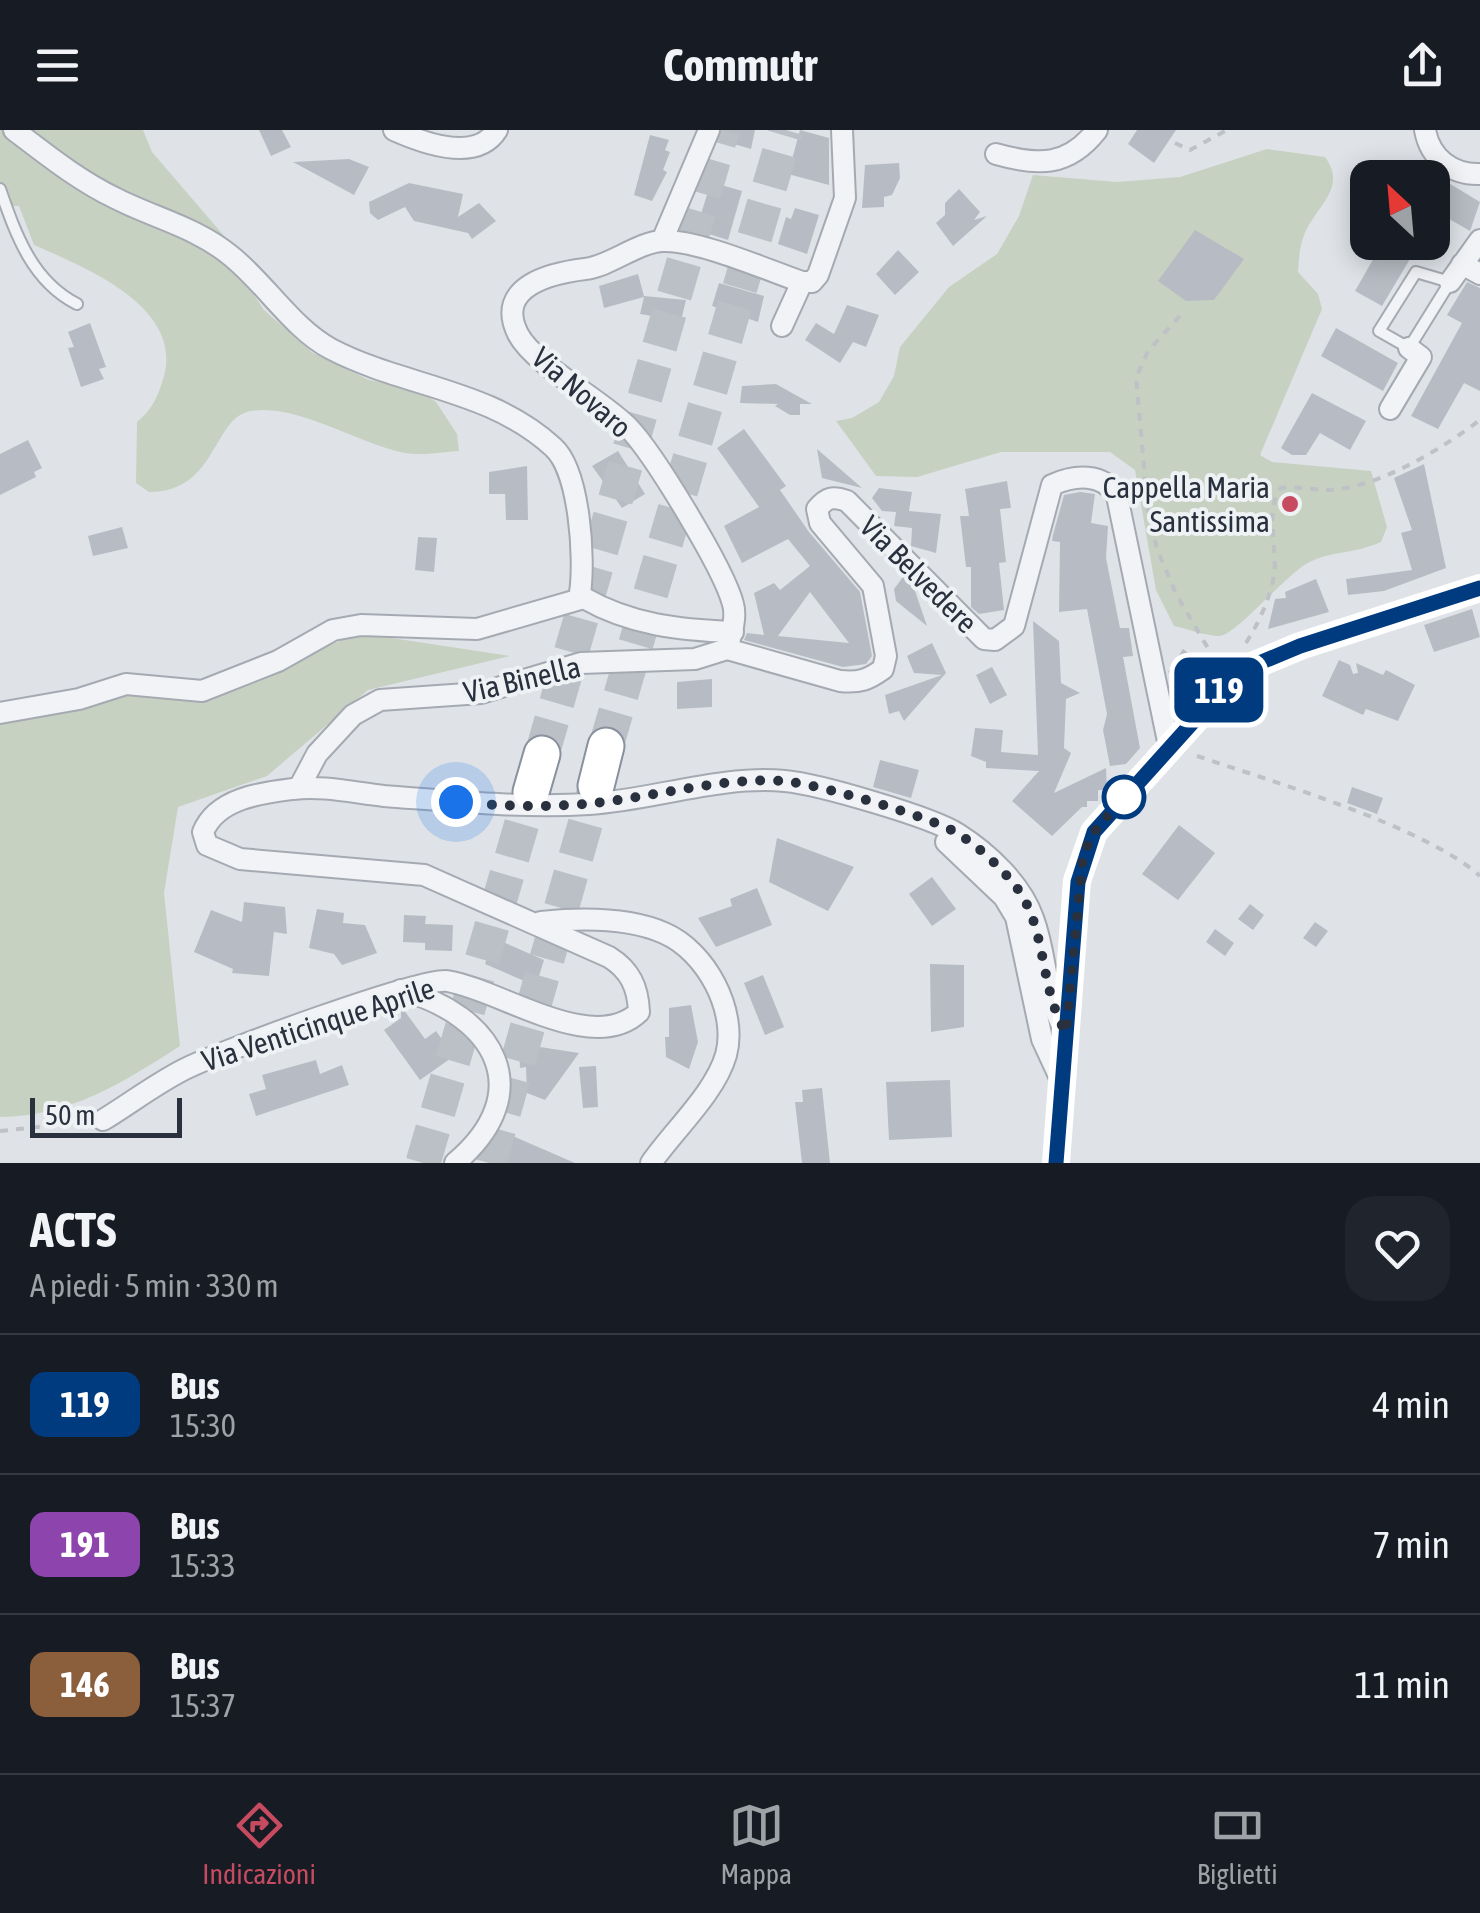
<!DOCTYPE html>
<html lang="it">
<meta charset="utf-8">
<style>
:root{--surface:#171b24;--page:#20242c;--text:#f1f3f6;--muted:#9ea1a6;--line:#363941;--accent:#c64b61}
body{margin:0;font-family:"Asap Condensed",sans-serif;background:var(--page);color:var(--text);height:100vh;display:flex;flex-direction:column;font-size:38px;white-space:nowrap}
*{box-sizing:border-box;margin:0}
p{font-size:32px;color:var(--muted)}
.icon{flex:none;width:55px;height:55px;fill:none;stroke:currentColor;stroke-width:2;stroke-linecap:round;stroke-linejoin:round}
.map{position:relative;height:1033px;overflow:hidden}
.side{display:flex;flex-direction:column;background:var(--surface);flex:1}
.side>*{flex:none}
.badge{padding:0 20px;border-radius:15px;font-size:35px;line-height:65px}
.needle{width:65px;rotate:334deg}
.controls{position:absolute;left:1350px;top:30px;display:grid;gap:20px}
.controls a{display:grid;place-items:center;width:100px;height:100px;border-radius:20px;background:var(--surface);box-shadow:0 5px 25px #0003;font-size:50px}
.scale{position:absolute;left:30px;bottom:25px;width:152px;box-sizing:border-box;padding-left:10px;border:5px solid #29313e;border-top:0;font-size:28px;line-height:35px;white-space:nowrap;color:#29313e;-webkit-text-stroke:8px #eff2f5;paint-order:stroke}
.you{position:absolute;width:50px;height:50px;margin:-25px;border:8px solid #fff;border-radius:50%;background:#1a73e8;box-shadow:0 0 0 15px #1a73e833}
.map>.badge{position:absolute;translate:-50% -50%;box-shadow:0 0 0 5px #fff}
.round{display:grid;place-items:center;flex:none;width:105px;height:105px;border-radius:30px;background:var(--page)}
.overview{display:flex;align-items:center;justify-content:space-between;height:170px;padding:0 30px}
h1{font-size:48px;font-weight:700;line-height:75px}
ul{padding:0;list-style:none}
li{display:flex;align-items:center;gap:30px;height:140px;padding:0 30px;border-top:2px solid var(--line)}
li div{flex:1}
li b{display:block;font-size:38px}
li em{font-style:normal}
li .badge{min-width:110px;font-weight:700;text-align:center}
header{display:flex;justify-content:space-between;align-items:center;height:130px;padding:0 30px;background:var(--surface);font-size:45px;font-weight:700}
.tab-bar{display:flex;justify-content:space-around;align-items:center;height:140px;border-top:2px solid var(--line);background:var(--surface);font-size:28px;color:var(--muted)}
.tab-bar a{display:grid;justify-items:center;gap:5px}
.tab-bar .current{color:var(--accent)}
.map>svg:first-child{display:block}
</style>
<header><svg class="icon" aria-label="menu" viewBox="0 0 24 24"><path d="M4 6h16M4 12h16M4 18h16"/></svg>Commutr<svg class="icon" aria-label="share" viewBox="0 0 24 24"><path d="M12 15V3M7 8l5-5 5 5M5 13v7h14v-7"/></svg></header>
<div class="map">
<svg width="1480" height="1033" viewBox="0 0 1480 1033">
<rect width="100%" height="100%" fill="#dfe3e8"/>
<g fill="#c6d1c1">
<path d="M0,0H143L152,22L237,121L242,147L264,180L313,223L369,250L419,260L436,272L457,304L459,321C443,322 422,326 405,323C361,315 297,273 251,281C212,287 218,362 149,362L136,353L137,292C153,279 158,266 164,246C183,176 84,137 34,115L19,76H0Z"/>
<path d="M1267,19L1325,27C1349,59 1313,78 1303,108C1299,119 1299,131 1298,142L1318,164L1322,179L1260,325L1272,332L1371,341L1387,397L1381,412C1356,424 1328,421 1308,433C1284,446 1236,505 1220,506C1206,506 1188,499 1174,496L1156,460L1135,340L1110,322H1001L917,347L876,346L836,291L852,288L879,272L894,246L900,217L949,157L997,124L1019,86L1033,45L1117,52L1180,47Z"/>
<path d="M359,503L510,526L368,560L267,646L178,677L164,763L180,916C122,953 71,986 0,987V590L120,565H213Z"/>
</g>
<g fill="#b7bcc4" fill-rule="evenodd">
<polygon points="259,0 282,0 291,17 271,26"/>
<polygon points="723,0 755,0 751,19 720,10"/>
<polygon points="800,0 829,8 829,55 788,44"/>
<polygon points="1137,0 1176,0 1154,33 1128,14"/>
<polygon points="650,5 669,10 665,20 670,22 663,40 667,42 652,71 634,65"/>
<polygon points="349,29 369,37 354,65 293,32"/>
<polygon points="899,33 900,48 892,65 884,67 884,77 862,78 865,35"/>
<polygon points="1432,43 1480,72 1470,101 1432,79"/>
<polygon points="711,52 742,61 728,110 696,100"/>
<polygon points="409,53 463,64 458,87 479,73 496,91 472,109 468,103 414,91 405,77 378,90 370,83 369,72"/>
<polygon points="959,59 980,82 974,90 987,86 953,116 936,93 945,85 945,73"/>
<polygon points="795,78 819,85 807,124 778,114 786,87 791,89"/>
<polygon points="1195,100 1244,129 1214,170 1186,171 1158,151"/>
<polygon points="1383,112 1420,112 1382,176 1355,161"/>
<polygon points="898,120 919,142 895,165 876,144"/>
<polygon points="638,144 644,166 686,170 681,191 640,184 644,167 604,178 599,156"/>
<polygon points="1467,152 1480,158 1480,261 1464,253 1438,299 1411,286 1462,193 1447,185"/>
<polygon points="719,153 764,166 758,192 712,176"/>
<polygon points="847,175 879,185 866,217 853,212 840,233 805,210 816,193 834,204"/>
<polygon points="90,193 106,237 99,239 104,249 81,257 68,218 74,217 68,202"/>
<polygon points="1336,198 1398,233 1383,261 1321,226"/>
<polygon points="776,254 792,263 812,274 800,274 800,285 790,285 775,276 778,274 740,273 742,256"/>
<polygon points="1312,263 1366,291 1350,320 1320,303 1306,325 1292,325 1281,318"/>
<path d="M744,299L786,356L780,360L809,402L860,462L872,526L866,534L843,537L744,510L747,503L764,505L754,463L774,453L780,460L810,436L788,409L742,433L724,396L759,377L717,318ZM810,462L849,513L778,506Z"/>
<polygon points="28,310 42,338 34,342 36,347 0,365 0,324"/>
<polygon points="817,319 862,358 822,348"/>
<polygon points="618,321 645,364 622,378 592,336"/>
<polygon points="1424,334 1446,438 1384,461 1348,465 1346,449 1412,440 1401,403 1412,400 1394,348"/>
<polygon points="527,336 528,390 506,390 505,364 489,364 489,342"/>
<polygon points="1007,351 1011,378 1000,379 1006,432 999,433 1004,480 979,484 971,477 971,437 966,437 960,386 969,386 965,359"/>
<polygon points="879,358 912,362 909,381 941,384 936,423 911,416 912,398 894,396 896,382 882,381 872,368"/>
<polygon points="1080,362 1095,364 1091,393 1108,396 1106,428 1120,498 1129,498 1133,526 1123,527 1140,618 1126,634 1110,636 1103,600 1107,584 1087,479 1059,482 1060,412 1052,411 1053,405 1064,365"/>
<polygon points="122,397 128,418 93,426 88,406"/>
<polygon points="418,407 437,408 434,442 415,440"/>
<polygon points="903,447 914,458 927,496 896,471 894,459"/>
<polygon points="1316,449 1329,482 1268,499 1275,469 1286,468 1285,462"/>
<polygon points="1472,479 1480,507 1434,522 1424,495"/>
<polygon points="1033,491 1059,511 1061,553 1080,563 1066,569 1064,618 1071,623 1054,663 1106,638 1107,660 1098,660 1098,671 1087,671 1087,677 1082,677 1052,706 1012,671 1039,641 986,638 986,632 971,626 975,598 1003,600 1001,622 1038,625"/>
<polygon points="932,513 946,543 904,591 899,581 889,584 885,565 942,545 914,543 907,526"/>
<polygon points="1183,519 1211,541 1195,563 1168,542"/>
<polygon points="1339,530 1350,535 1353,544 1358,543 1356,533 1383,545 1386,540 1415,555 1398,591 1366,579 1363,585 1322,566"/>
<polygon points="992,537 1007,565 990,574 976,545"/>
<polygon points="712,549 712,577 677,579 677,552"/>
<polygon points="880,630 919,640 911,668 873,657"/>
<polygon points="1352,657 1383,668 1377,684 1347,673"/>
<polygon points="1179,695 1215,723 1178,770 1142,744"/>
<polygon points="777,708 854,737 828,781 769,752"/>
<polygon points="932,747 956,779 932,796 909,764"/>
<polygon points="757,758 772,795 716,817 698,788 732,776 730,769"/>
<polygon points="244,772 285,777 287,804 274,802 269,846 232,843 233,839 194,822 211,780 242,792"/>
<polygon points="1250,774 1264,785 1253,800 1238,789"/>
<polygon points="317,779 344,783 343,793 365,795 377,823 342,835 334,824 309,818"/>
<polygon points="404,785 426,786 425,794 453,795 452,821 425,820 425,813 403,812"/>
<polygon points="1315,792 1328,801 1316,817 1303,808"/>
<polygon points="1215,799 1234,813 1225,826 1206,812"/>
<polygon points="494,808 544,830 536,856 485,834"/>
<polygon points="930,834 964,835 964,897 931,902"/>
<polygon points="763,845 784,897 765,905 744,853"/>
<polygon points="691,875 698,912 689,939 666,927 665,907 669,907 669,878"/>
<polygon points="401,876 425,909 436,901 454,926 420,950 384,900 401,888"/>
<polygon points="527,915 579,923 545,970 527,963 526,937 520,938 519,919"/>
<polygon points="316,930 320,944 342,935 349,955 256,986 249,964 266,959 262,945"/>
<polygon points="596,936 598,977 583,978 579,937"/>
<polygon points="950,950 952,1007 889,1010 886,952"/>
<polygon points="822,958 830,1033 802,1033 795,972 803,972 802,960"/>
<polygon points="508,1004 575,1033 497,1033"/>
</g>
<g fill="none" stroke-linecap="round" stroke-linejoin="round">
<g stroke="#bbbfc6" stroke-width="35" stroke-dasharray="35 18" stroke-linecap="butt">
<polyline points="606,616 786,0"/>
<polyline points="542,624 722,0"/>
<polyline points="423,1033 531,662"/>
<polyline points="489,1033 596,656"/>
</g>
<defs>
<g id="lane">
<path d="M0,59C16,105 32,151 77,174"/>
<polygon points="1416,142 1450,152 1409,218 1379,201"/>
</g>
<g id="street">
<path d="M14,0C47,25 78,50 115,68C154,88 196,97 231,126C265,153 293,199 331,219C404,257 490,259 553,317C580,341 585,429 580,463L584,468"/>
<path d="M394,0C423,13 476,33 497,0"/>
<path d="M1425,0C1430,28 1452,45 1480,44"/>
<path d="M996,24C1038,36 1068,37 1097,0"/>
<polyline points="662,111 709,0"/>
<polyline points="1462,134 1480,144"/>
<polyline points="802,152 812,152 818,145 845,68 842,0"/>
<polyline points="1450,152 1480,110"/>
<polyline points="782,196 802,152"/>
<polyline points="1390,279 1421,227 1409,218"/>
<path d="M584,468C631,495 680,500 733,502"/>
<path d="M727,519C731,505 737,488 733,474C724,439 654,324 628,297C602,270 534,235 518,204C494,156 552,143 585,139C611,136 637,112 663,111C699,110 767,140 802,152"/>
<polyline points="0,583 79,569 126,554 202,561 278,531 333,500 361,495 477,499 584,468"/>
<path d="M299,658L317,624L353,585L380,570L481,563L581,533L695,529L727,519L840,551C859,553 868,550 883,539L886,526L873,456L820,393L817,379C827,367 833,366 847,371L984,509L995,510L1014,496L1052,355C1074,345 1103,342 1117,366L1169,616"/>
<polyline points="946,712 1004,767 1016,787 1042,909 1060,948"/>
<path d="M541,792C580,788 627,787 664,803C706,821 738,881 726,925C715,963 674,1000 651,1033"/>
<path d="M401,860C495,885 539,962 455,1033"/>
<path d="M103,990C131,973 158,952 187,938C219,922 422,847 447,851C501,860 593,926 639,882C638,857 630,840 609,827L424,745L240,729L207,715L203,702C217,668 261,663 293,659C322,655 355,663 384,666C452,671 520,678 589,674C653,670 720,645 785,651C818,654 932,687 958,704C988,723 1021,754 1033,788C1048,828 1043,863 1066,903"/>
</g>
<g id="highway">
<polyline points="596,656 606,616"/>
<polyline points="531,662 542,624"/>
</g>
</defs>
<use href="#lane" stroke="#a5aab2" stroke-width="14"/>
<use href="#street" stroke="#a5aab2" stroke-width="24"/>
<use href="#highway" stroke="#88919d" stroke-width="39"/>
<g stroke="#bec1c6" stroke-width="4" stroke-dasharray="8 8" stroke-linecap="butt">
<polyline points="1175,13 1190,20 1227,0"/>
<polyline points="1180,186 1148,221 1136,248 1148,380 1157,419 1176,464 1215,530"/>
<path d="M1246,513C1259,492 1269,471 1274,446C1278,419 1264,379 1281,358C1298,356 1313,360 1329,360C1380,357 1440,320 1480,290"/>
<path d="M1197,626C1271,651 1426,697 1480,746"/>
<polyline points="0,1001 85,992"/>
</g>
<use href="#lane" stroke="#f2f3f6" stroke-width="10"/>
<use href="#street" stroke="#f2f3f6" stroke-width="20"/>
<polyline stroke="#fff" stroke-width="28" points="1056,1033 1077,751 1094,702 1238,542 1300,516 1480,458"/>
<use href="#highway" stroke="#fff" stroke-width="35"/>
</g>
<g fill="none" stroke-linecap="round" stroke-linejoin="round">
<defs>
<polyline id="line" points="1056,1033 1078,752 1094,702 1238,542 1300,516 1480,458"/>
</defs>
<use href="#line" stroke="#fff" stroke-width="22"/>
<use href="#line" stroke="#003b80" stroke-width="15"/>
<path stroke="#29313e" stroke-width="10" stroke-dasharray="0 18" d="M456,672C501,676 549,678 594,673C655,667 721,647 783,651C815,653 931,687 957,703C978,716 999,736 1014,754C1048,796 1038,855 1066,903L1083,725L1094,702L1124,667"/>
</g>
<circle fill="#c64b61" stroke="#eff2f5" stroke-width="4" cx="1290" cy="374" r="10"/>
<circle fill="#fff" stroke="#003b80" stroke-width="5" cx="1124" cy="667" r="20"/>
<g text-anchor="middle" dominant-baseline="central" stroke-width="8" stroke-linejoin="round" paint-order="stroke">
<g font-size="30" fill="#29313e" stroke="#eff2f5">
<text transform="translate(582 262) rotate(41)">Via Novaro</text>
<text transform="translate(919 444) rotate(45)">Via Belvedere</text>
<text transform="translate(522 549) rotate(-13)">Via Binella</text>
<text transform="translate(318 894) rotate(-18)">Via Venticinque Aprile</text>
</g>
<g font-size="30" fill="#29313e" stroke="#eff2f5" text-anchor="end">
<text x="1270" y="357">Cappella Maria<tspan x="1270" dy="34">Santissima</tspan></text>
</g>
</g>
</svg>
<div class="controls">
<a><svg class="needle" viewBox="-14 -14 28 28"><path d="M0-13l5 13h-10z" fill="#e53935"/><path d="M0 13l5-13h-10z" fill="#9ea1a6"/></svg></a>
</div>
<div class="scale">50 m</div>
<div class="you" style="left:456px;top:672px"></div>
<b class="badge" style="left:1219px;top:560px;background:#003b80;color:#fff">119</b>
</div>
<section class="side">
<div class="overview"><div><h1>ACTS</h1><p>A piedi · 5 min · 330 m</p></div><a class="round"><svg class="icon" aria-label="heart" viewBox="0 0 24 24"><path d="M12 20l-8-8c-3-5 5-10 8-4 3-6 11-1 8 4z"/></svg></a></div>
<ul>
<li><span class="badge" style="background:#003b80;color:#fff">119</span><div><b>Bus</b><p>15:30</p></div><em>4 min</em></li>
<li><span class="badge" style="background:#8e44ad;color:#fff">191</span><div><b>Bus</b><p>15:33</p></div><em>7 min</em></li>
<li><span class="badge" style="background:#8b5e3c;color:#fff">146</span><div><b>Bus</b><p>15:37</p></div><em>11 min</em></li>
</ul>
</section>
<nav class="tab-bar">
<a class="current"><svg class="icon" aria-label="directions" viewBox="0 0 24 24"><path d="M12 3l9 9-9 9-9-9zM9 14v-3h6M13 9l2 2-2 2"/></svg>Indicazioni</a>
<a><svg class="icon" aria-label="map" viewBox="0 0 24 24"><path d="M3 6l6-2 6 2 6-2v14l-6 2-6-2-6 2zM9 4v14M15 6v14"/></svg>Mappa</a>
<a><svg class="icon" aria-label="tickets" viewBox="0 0 24 24"><path d="M3 7h18v10H3zM15 7v10"/></svg>Biglietti</a>
</nav>
